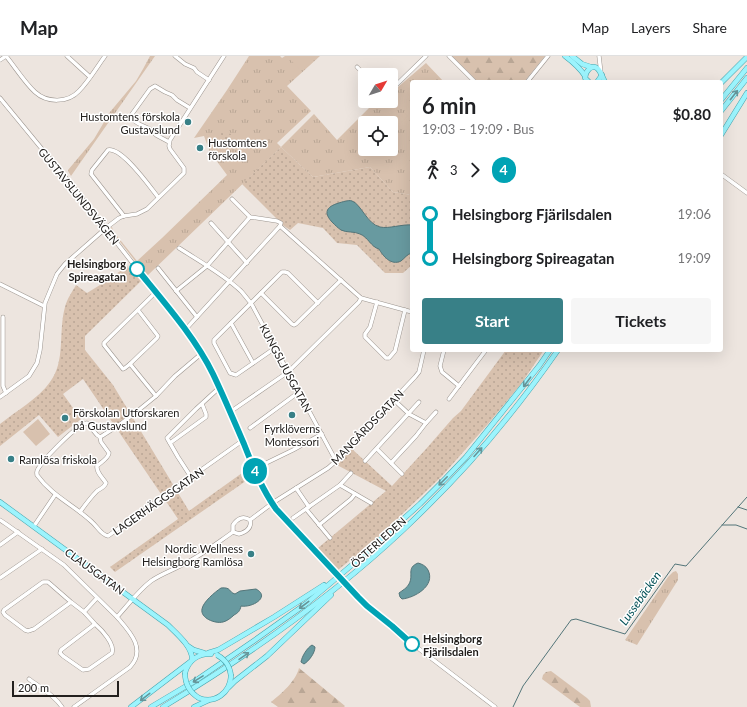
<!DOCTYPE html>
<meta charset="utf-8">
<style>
:root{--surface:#fff;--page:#f6f6f6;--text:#202124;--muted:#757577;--line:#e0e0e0;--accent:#388087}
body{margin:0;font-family:Lato,sans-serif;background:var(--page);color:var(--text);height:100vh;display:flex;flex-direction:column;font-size:15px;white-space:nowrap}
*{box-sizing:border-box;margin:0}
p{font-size:13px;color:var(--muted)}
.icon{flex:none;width:22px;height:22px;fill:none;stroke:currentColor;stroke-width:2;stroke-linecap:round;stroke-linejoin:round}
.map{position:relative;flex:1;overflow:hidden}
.details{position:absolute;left:410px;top:24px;width:313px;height:272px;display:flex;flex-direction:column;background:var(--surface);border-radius:4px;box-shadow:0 4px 16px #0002}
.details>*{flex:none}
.badge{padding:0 8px;border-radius:13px;font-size:14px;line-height:26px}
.needle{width:26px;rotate:51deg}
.controls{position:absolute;left:358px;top:12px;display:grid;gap:8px}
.controls a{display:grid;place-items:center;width:40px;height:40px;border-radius:4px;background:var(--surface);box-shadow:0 4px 16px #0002;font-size:20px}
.scale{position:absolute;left:12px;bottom:10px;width:107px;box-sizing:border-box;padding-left:4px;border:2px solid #23201e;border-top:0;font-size:11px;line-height:14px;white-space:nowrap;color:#23201e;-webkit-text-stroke:3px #fff;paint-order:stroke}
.map>.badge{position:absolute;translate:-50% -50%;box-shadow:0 0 0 2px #fff}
.legs{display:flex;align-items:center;gap:6px;height:44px;padding:0 12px;font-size:13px}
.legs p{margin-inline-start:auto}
.head{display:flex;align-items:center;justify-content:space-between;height:68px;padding:0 12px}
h1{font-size:22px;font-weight:700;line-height:30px}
.cta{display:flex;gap:8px;margin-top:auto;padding:8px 12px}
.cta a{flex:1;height:46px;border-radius:4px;background:var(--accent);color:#fff;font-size:16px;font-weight:700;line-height:46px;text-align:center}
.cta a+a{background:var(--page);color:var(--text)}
ul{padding:0 12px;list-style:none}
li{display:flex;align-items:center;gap:14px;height:44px;font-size:15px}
li i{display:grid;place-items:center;width:6px;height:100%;margin:0 5px;background:currentColor}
li i::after{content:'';width:10px;height:10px;margin:-5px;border:3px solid;border-radius:50%;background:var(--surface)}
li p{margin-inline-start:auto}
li:first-child i{background:linear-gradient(#0000 50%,currentColor 0)}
li:last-child i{background:linear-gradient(currentColor 50%,#0000 0)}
header{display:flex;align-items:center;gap:24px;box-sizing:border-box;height:56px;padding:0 20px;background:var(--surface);border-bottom:1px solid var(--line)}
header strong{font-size:19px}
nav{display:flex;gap:22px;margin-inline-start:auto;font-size:14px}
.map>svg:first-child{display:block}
</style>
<header>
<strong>Map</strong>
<nav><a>Map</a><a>Layers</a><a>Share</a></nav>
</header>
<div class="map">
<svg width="747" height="651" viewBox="0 0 747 651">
<defs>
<pattern id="grass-tufts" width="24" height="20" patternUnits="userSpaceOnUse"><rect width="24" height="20" fill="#d8c1ae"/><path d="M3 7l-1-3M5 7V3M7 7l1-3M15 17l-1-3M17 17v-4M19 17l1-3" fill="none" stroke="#b9a695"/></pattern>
<pattern id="forest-firs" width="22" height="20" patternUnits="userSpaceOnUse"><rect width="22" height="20" fill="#d8c1ae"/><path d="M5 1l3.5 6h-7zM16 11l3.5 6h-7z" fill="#b9a695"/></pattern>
<pattern id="park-dots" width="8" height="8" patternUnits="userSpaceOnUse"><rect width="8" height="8" fill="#d8c1ae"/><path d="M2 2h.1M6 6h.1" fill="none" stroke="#b9a695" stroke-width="1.8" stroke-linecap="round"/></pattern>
</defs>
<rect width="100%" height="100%" fill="#ede5df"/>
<g fill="url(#grass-tufts)" fill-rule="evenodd">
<polygon points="150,0 155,0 71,120 68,115 68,114 94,83 110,56 136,25 143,13"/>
<path d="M249,0H280L282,2L285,0H320L287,30L311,55L277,87L281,91L314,58L337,84L376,45H391V37L426,7L444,26H412V139L393,136L370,111L313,121L281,91L147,220L110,173V172L112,171L113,175L137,205L162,182L227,119L210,96L204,80L194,82L227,34ZM365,67H391V93H365Z"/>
<polygon points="676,515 678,518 678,524 637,589 625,584 668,521 673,516"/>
</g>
<g fill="url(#forest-firs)">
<polygon points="452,0 545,0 524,26 478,26"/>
<path d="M299,612L345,650L344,651H278L271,646C281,638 296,625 299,612Z"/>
<polygon points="551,615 587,642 590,645 591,651 580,651 542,623 543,619 546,616"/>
</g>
<g fill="url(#park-dots)">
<polygon points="221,77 232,78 231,86 227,89 222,88 220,83"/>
<polygon points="281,91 313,121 370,111 393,136 412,139 412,209 403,217 385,217 357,189 337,187 323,172 298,167 290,174 284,170 242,128"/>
<path d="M127,210L141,225L85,280V294L113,329L189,455L249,412L253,420L115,516L110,511L178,463L83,323L63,338L81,363L58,381L39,359L0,390V368C16,355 38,343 50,326C66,305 58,276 65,251C67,243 72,236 76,229L87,237L100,229L108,223L112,221Z"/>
<polygon points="506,294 544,294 521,328 488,368 442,420 374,485 338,514 318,492 386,435 337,409 352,393 392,430 426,393 453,362 461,355"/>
</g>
<g fill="#d8c1ae">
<polygon points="291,0 314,0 300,14 289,2"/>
<polygon points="38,363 50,378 36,390 23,376"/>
</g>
<g fill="#689aa0" stroke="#537579">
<path d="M346,145C347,145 350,144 352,145C361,148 367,168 380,171C389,173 402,168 412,169V197C407,198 405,202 401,205C391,210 383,200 379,193C371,191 368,181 360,178C354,175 347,177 341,174C338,172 335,169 332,166C319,152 334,148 346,145Z"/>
<path d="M418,507C422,508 426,510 428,514C436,530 414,542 402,543L400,541L399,537C403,534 407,532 409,528C414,519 406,512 418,507Z"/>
<path d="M221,532C232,531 228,536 235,538L240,535L256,533C271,541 252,552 241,550C240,555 238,557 234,559C231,562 227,565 223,566C215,568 200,562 202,553C203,546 215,536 221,532Z"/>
<path d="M312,589L315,591C315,597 309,605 304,608L301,606C302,600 307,592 312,589Z"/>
</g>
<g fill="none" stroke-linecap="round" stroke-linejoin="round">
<g stroke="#537579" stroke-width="1">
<polyline points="738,451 747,454"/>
<polyline points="722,469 736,469 747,473"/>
<polyline points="513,651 523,630 571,564 576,563 625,578 675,508 686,510 747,441"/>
</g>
<defs>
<g id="minor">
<path d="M6,0C15,11 25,27 35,36C47,47 68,47 79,35C89,25 97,11 105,0"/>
<polyline points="67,0 90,21"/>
<polyline points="175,0 185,8 194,12 197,16 209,24"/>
<polyline points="449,0 475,26"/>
<polyline points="599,0 601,17"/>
<polyline points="0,4 6,0"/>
<polyline points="357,11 365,19"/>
<polyline points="527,26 548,0"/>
<polyline points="391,34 426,0"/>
<polyline points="0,42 70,127 185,274 201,298 213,317 255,414 272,447"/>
<polyline points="169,86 156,79 150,73 139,68 133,64 132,62 132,58 150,33 155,30 165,36 172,39 177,44 190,52"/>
<polyline points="721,118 747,137"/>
<path d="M124,160L91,118L92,114L108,94C122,91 150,131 158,141"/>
<polyline points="211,167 247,207"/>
<polyline points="280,170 361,242 412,256"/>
<path d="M179,192C199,205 223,218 241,235C244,238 247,243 251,247L336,405"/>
<polyline points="158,212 197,261"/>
<polyline points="0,228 44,250"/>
<polyline points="176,235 207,210 250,161"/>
<polyline points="156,236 104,287 104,289 123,313 125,312 130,308 156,340"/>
<polyline points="261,237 292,268 294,269 296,268 341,224"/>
<polyline points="377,246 370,271 365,278 365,281 386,302 389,302 395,295 405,254"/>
<polyline points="3,261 3,330 6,337"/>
<polyline points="231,267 253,307"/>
<polyline points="185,274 280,170 281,167 277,165 250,161 232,143"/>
<polyline points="275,292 236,319 230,317 214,287 214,284 282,216 285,216 288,217 318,247"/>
<polyline points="444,294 440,310 442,316 459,330"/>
<path d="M201,298L175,320L156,340L140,353L122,367L102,380L100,381L97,379L87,367C77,368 43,404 38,413C36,416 37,416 37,419C52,440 74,449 92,466C97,470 101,479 108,480L242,385"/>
<polyline points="130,308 157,282 158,280 138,254"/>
<polyline points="0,341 29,320 37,307 40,294 45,247 57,218 65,208 106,172 119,162 124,160 137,158 147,153 184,117 184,112 170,93 169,90 170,84 224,0"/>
<polyline points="449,343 486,294"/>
<polyline points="394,344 409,358 426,367 436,356"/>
<polyline points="230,356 288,316 359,246 361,242"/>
<polyline points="250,372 299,336"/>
<polyline points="170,387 206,361 206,358 202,348"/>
<polyline points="377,393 402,418"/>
<polyline points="365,405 419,346"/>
<polyline points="391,407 416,380 426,367"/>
<polyline points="260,410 293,394 322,378"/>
<polyline points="191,421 178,401 167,382 196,353 219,332"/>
<polyline points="340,429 351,417"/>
<polyline points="296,432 309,451"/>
<polyline points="306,453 330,482"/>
<path d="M80,456C85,449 91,441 97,435C101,432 104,432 106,427C102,421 96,416 97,410C101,406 108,403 109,397L101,386L100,381"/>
<polyline points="293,462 340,429 371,447"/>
<polyline points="0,464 6,468 64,509 117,561"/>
<polyline points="250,464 274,446 328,412 336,405 415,321 419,316 424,294"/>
<polyline points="319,469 351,443 355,438"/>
<polyline points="34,470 55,439"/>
<path d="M233,476V469C237,463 243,459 250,464"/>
<path d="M233,476L239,478C246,476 252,472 250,464"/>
<polyline points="0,489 18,476"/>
<polyline points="0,522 42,493"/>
<polyline points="71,546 34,573 28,575 25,574 5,559 3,556 4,554 43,526 48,526 71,546 84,556 97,542"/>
<path d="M84,556L95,568L61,594L60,597L63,600L83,614L89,613L112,597C115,588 102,574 95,568"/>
<polyline points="396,574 410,586 495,651"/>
<path d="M29,623C41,632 54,639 62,651"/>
<path d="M74,651L130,611C147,593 129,575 117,561C128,549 138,535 151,525C161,518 173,514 184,508C202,499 217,487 233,476"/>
</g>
<g id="major">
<path d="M565,0C573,6 580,12 585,20"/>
<polyline points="572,0 582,8 591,11"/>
<path d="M589,26L585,22C585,18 586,16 589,13C598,5 602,21 605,26"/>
<polyline points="597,26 602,19"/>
<polyline points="721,27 747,1"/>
<polyline points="721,44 747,12"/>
<polyline points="721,55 747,22"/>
<polyline points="721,79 747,37"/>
<path d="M0,446L168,569C176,577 193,591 192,604"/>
<polyline points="188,590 194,594 204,597"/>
<polyline points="208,597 218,594 274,561 324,529"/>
<path d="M185,617C188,605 198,597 211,598"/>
<polyline points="229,631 235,625 267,600 331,539"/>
<path d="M199,642C215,648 230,637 231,620"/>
<polyline points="131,651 190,606"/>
<polyline points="151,651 198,623 255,584 307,547 359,503 420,448 446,422 466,401 515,340 539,310 550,294"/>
<path d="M163,651C249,599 331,542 404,473C441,438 476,401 507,362C525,340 542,317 558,294"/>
<polyline points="194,651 209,644"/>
</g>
</defs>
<use href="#minor" stroke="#9c958f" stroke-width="4.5"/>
<use href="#major" stroke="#47a5ae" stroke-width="5.5"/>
<use href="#minor" stroke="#fff" stroke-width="3.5"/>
<use href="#major" stroke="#9cf4fd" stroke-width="4.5"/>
<defs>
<g id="major-bridge">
<path d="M217,599C226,604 230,610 231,620"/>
<path d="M185,617C185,628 189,636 199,642"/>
</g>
</defs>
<use href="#major-bridge" stroke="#47a5ae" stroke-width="5.5" stroke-linecap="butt"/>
<use href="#major-bridge" stroke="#9cf4fd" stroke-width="4.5"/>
</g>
<defs><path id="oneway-shaft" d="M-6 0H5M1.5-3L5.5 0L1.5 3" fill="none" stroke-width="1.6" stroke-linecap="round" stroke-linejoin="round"/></defs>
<g stroke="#669599">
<use href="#oneway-shaft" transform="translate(734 39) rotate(-52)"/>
<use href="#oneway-shaft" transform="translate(527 326) rotate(127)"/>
<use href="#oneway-shaft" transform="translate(478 396) rotate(-48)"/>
<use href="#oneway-shaft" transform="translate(443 425) rotate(135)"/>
<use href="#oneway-shaft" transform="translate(304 549) rotate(143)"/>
<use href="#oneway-shaft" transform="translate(244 600) rotate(-35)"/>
<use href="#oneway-shaft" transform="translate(198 623) rotate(148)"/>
<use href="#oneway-shaft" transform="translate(145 641) rotate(142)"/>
</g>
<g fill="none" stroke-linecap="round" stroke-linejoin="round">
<defs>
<path id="line-1" d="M137,213C163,245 195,281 213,318C224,341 234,365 244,388C253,411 262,433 276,453L358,541L367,550L392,570L412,588"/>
</defs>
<use href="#line-1" stroke="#fff" stroke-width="9"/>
<use href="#line-1" stroke="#00a3b4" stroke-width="6"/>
</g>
<g fill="#388087" stroke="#fff" stroke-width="1.5">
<circle cx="188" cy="66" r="4"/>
<circle cx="200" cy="92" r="4"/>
<circle cx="292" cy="359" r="4"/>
<circle cx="65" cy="362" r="4"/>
<circle cx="11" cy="403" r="4"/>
<circle cx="251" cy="498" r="4"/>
</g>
<g fill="#fff" stroke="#00a3b4" stroke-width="2">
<circle cx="137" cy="213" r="7"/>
<circle cx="412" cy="588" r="7"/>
</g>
<g text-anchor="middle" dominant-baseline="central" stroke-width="3" stroke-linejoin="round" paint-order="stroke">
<g font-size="11" fill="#23201e" stroke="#fff" text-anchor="start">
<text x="180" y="60" text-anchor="end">Hustomtens förskola<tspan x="180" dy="13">Gustavslund</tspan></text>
<text x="208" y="86">Hustomtens<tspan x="208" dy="13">förskola</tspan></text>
<text x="73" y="356">Förskolan Utforskaren<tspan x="73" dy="13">på Gustavslund</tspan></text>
<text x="292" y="372" text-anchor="middle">Fyrklöverns<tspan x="292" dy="13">Montessori</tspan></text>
<text x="19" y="403">Ramlösa friskola</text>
<text x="243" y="492" text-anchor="end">Nordic Wellness<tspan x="243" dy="13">Helsingborg Ramlösa</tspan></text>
</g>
<g font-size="11" fill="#23201e" stroke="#fff">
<text transform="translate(79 140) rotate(51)">GUSTAVSLUNDSVÄGEN</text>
<text transform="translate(286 312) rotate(62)">KUNGSLJUSGATAN</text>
<text transform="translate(367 371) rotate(-46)">MANGÅRDSGATAN</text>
<text transform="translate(158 445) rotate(-35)">LAGERHÄGGSGATAN</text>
<text transform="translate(378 486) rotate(-42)">ÖSTERLEDEN</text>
<text transform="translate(95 515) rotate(36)">CLAUSGATAN</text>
</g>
<g font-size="11" font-weight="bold" fill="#23201e" stroke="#fff" text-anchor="end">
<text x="126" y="207">Helsingborg<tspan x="126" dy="13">Spireagatan</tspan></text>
<text x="423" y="582" text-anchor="start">Helsingborg<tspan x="423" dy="13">Fjärilsdalen</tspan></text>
</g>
<g font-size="12" font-style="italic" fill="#004f55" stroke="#fff">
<text transform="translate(640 542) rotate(-55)">Lussebäcken</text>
</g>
</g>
</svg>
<div class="controls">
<a><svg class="needle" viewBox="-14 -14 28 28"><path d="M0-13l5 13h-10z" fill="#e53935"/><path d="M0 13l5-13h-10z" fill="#757577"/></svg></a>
<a><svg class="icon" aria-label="locate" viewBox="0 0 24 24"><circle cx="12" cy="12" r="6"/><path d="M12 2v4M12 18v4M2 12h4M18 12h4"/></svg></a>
</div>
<div class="scale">200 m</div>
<b class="badge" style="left:255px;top:415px;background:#00a3b4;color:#fff">4</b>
<section class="details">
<div class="head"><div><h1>6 min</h1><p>19:03 – 19:09 · Bus</p></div><b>$0.80</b></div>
<div class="legs"><svg class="icon" aria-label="walk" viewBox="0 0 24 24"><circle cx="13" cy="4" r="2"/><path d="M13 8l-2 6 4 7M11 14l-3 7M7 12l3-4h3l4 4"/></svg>3<svg class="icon" aria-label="forward" viewBox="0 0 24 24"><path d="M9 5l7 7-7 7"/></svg><b class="badge" style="background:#00a3b4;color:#fff">4</b></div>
<ul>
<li><i style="color:#00a3b4"></i><b>Helsingborg Fjärilsdalen</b><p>19:06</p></li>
<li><i style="color:#00a3b4"></i><b>Helsingborg Spireagatan</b><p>19:09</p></li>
</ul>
<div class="cta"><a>Start</a><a>Tickets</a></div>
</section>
</div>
